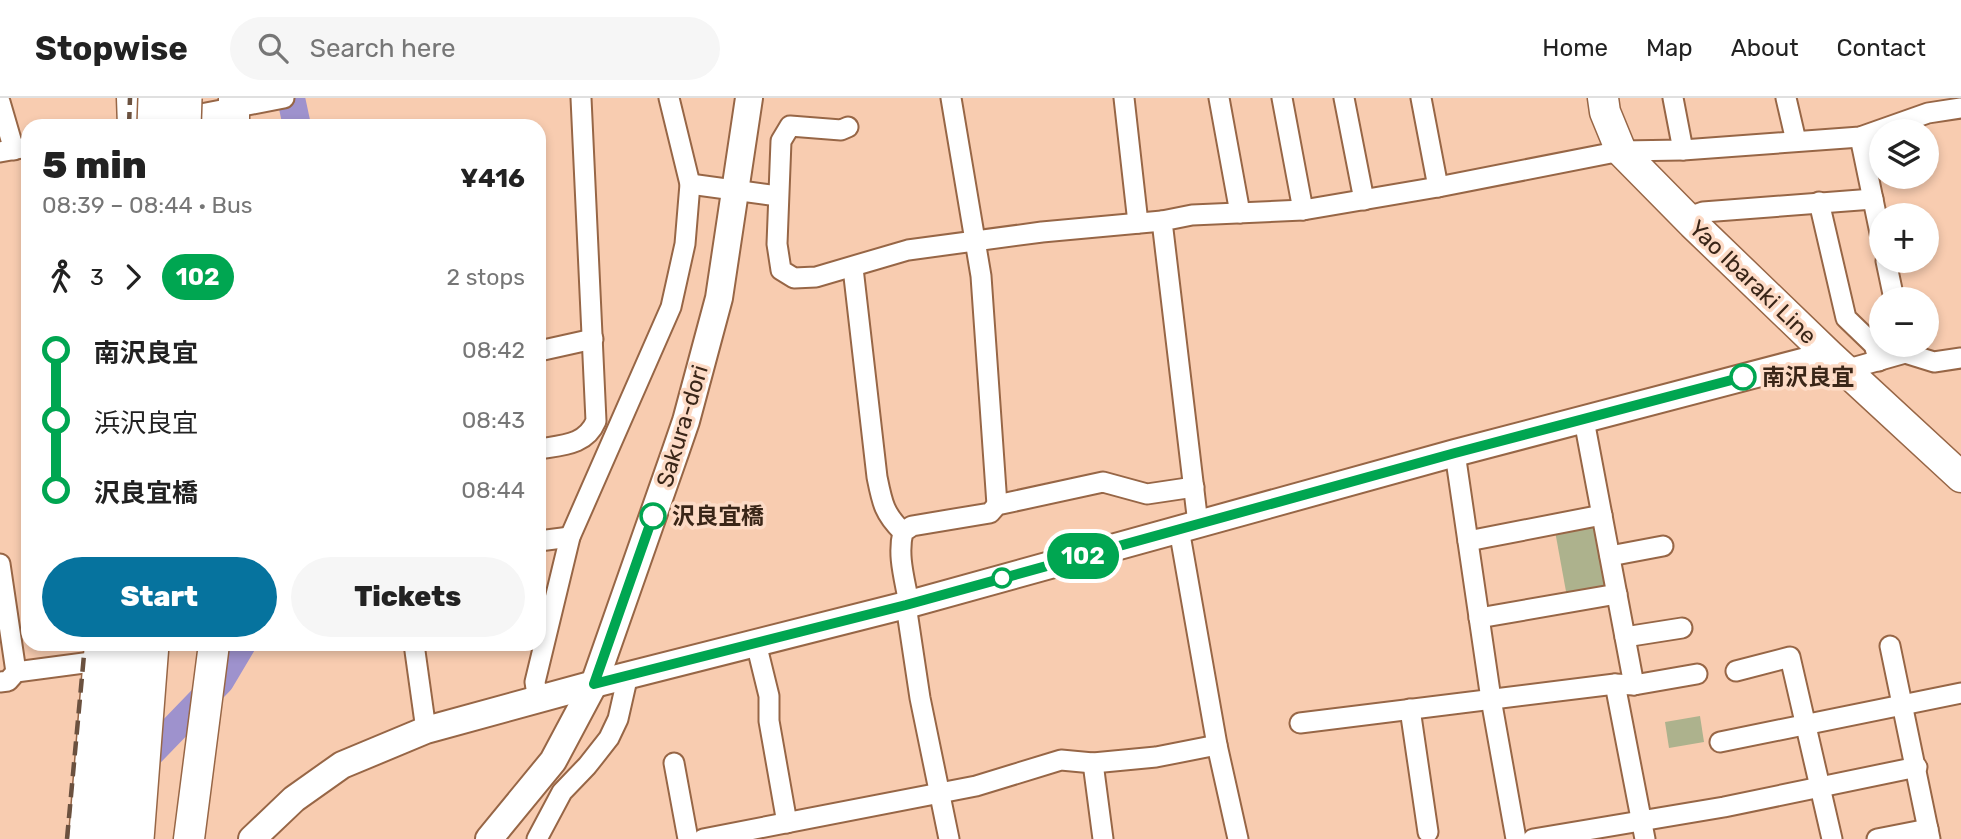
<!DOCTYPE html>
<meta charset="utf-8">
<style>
:root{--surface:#fff;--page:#f6f6f6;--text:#222;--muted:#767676;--line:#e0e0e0;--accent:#06739e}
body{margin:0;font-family:Rubik,"Noto Sans JP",sans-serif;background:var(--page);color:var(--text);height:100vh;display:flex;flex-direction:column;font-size:26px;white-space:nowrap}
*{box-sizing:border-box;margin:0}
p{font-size:23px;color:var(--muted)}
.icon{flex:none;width:38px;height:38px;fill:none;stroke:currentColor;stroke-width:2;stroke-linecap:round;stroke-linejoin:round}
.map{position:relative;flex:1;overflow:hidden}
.sheet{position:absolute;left:21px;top:21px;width:525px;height:532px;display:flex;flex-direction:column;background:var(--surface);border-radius:21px;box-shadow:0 4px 10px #0003}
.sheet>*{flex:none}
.badge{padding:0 14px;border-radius:23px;font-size:24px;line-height:46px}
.controls{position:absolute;left:1869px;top:21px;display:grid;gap:14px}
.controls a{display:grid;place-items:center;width:70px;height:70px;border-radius:50%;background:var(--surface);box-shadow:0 4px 10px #0003;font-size:35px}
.map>.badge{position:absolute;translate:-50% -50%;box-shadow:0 0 0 4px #fff}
.legs{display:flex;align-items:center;gap:10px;height:77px;padding:0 21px;font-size:23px}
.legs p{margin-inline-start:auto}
.head{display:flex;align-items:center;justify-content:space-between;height:119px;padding:0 21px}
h1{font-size:38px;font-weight:800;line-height:52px}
.cta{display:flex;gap:14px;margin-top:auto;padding:14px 21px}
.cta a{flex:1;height:80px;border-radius:42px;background:var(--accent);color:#fff;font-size:28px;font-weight:800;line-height:80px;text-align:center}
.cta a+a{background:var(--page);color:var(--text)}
ul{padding:0 21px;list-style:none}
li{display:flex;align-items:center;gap:24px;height:70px;font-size:26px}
li i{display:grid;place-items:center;width:10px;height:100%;margin:0 9px;background:currentColor}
li i::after{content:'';width:18px;height:18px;margin:-9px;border:5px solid;border-radius:50%;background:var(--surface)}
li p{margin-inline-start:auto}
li:first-child i{background:linear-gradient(#0000 50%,currentColor 0)}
li:last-child i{background:linear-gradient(currentColor 50%,#0000 0)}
header{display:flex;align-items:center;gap:42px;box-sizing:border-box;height:98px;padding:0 35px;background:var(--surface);border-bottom:2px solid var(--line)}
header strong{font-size:33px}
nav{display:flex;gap:38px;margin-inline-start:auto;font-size:24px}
.search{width:490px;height:63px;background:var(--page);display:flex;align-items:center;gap:18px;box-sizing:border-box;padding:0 24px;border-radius:38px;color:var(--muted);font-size:26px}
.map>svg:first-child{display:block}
</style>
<header>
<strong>Stopwise</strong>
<div class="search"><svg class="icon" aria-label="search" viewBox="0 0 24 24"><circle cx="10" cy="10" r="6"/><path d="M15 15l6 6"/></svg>Search here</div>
<nav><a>Home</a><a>Map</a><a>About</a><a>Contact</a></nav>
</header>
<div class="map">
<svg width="1961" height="741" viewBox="0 0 1961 741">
<rect width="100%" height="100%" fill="#f8ccb0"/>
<g fill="#adb28d">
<polygon points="1594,426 1599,430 1608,491 1567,499 1555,433"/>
<polygon points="1700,618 1704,644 1669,650 1665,624"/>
</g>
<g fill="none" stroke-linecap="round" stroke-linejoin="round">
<g stroke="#9e92cd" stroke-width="28">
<polyline points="291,0 297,28"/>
<polyline points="135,671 220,583 242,546"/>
</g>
<defs>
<g id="street">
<polyline points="951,0 981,178 997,407"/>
<polyline points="1124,0 1138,125"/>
<polyline points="1219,0 1240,115"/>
<polyline points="1282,0 1303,112"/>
<polyline points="1344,0 1364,102"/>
<polyline points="1421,0 1438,89"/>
<polyline points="1673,0 1683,52"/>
<polyline points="1786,0 1796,43"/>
<polyline points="0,4 14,52"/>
<polyline points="175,21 284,0"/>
<polyline points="848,29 841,32 790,28 781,43 777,146 781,172 794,180 816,179 908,152 1042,134 1162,123"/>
<polyline points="1860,39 1881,140"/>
<polyline points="0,54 28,49"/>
<polyline points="690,86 778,98"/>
<polyline points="1819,104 1846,220 1874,247 1879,263"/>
<polyline points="1686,120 1703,114 1873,101"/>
<polyline points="1886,163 1894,201"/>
<path d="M853,170L877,379C882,404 884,416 903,434"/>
<polyline points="539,253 593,241"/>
<polyline points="1845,272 1905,255 1934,264 1961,260"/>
<polyline points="1584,322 1634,587"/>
<path d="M539,351C563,347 586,347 596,323L581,0"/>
<polyline points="1455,355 1491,601 1516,741"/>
<polyline points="1198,426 1162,123 1192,117 1303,112 1438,89 1621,53 1683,52 1860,39 1928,15 1961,10"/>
<polyline points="1179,431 1217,647 1238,741"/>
<polyline points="539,443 570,439"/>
<polyline points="1468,443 1602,417"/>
<polyline points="1610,458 1663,448"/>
<polyline points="0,466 16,574"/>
<path d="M909,506C905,482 897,458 903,434L912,428L990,415L997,407L1103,384L1147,396L1194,389"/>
<polyline points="906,507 920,600 949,741"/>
<polyline points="1479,520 1617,496"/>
<polyline points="1625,539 1682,530"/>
<polyline points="756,545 769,598 769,623 787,725"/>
<polyline points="414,546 426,632"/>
<polyline points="1890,548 1930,741"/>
<polyline points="1736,573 1790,559 1832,741"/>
<polyline points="0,584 8,583 16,574 99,563"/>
<polyline points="1615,586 1645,741"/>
<polyline points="538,603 535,584 570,439 671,209 685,146 690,86 669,0"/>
<polyline points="1410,611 1428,734"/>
<polyline points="1300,625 1615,586 1634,587 1697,576"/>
<polyline points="1720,644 1961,595"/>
<polyline points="674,665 688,741"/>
<polyline points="1093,665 1103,741"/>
<polyline points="537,741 562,694 587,668 609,640 618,621 628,577"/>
<polyline points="703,741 976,688 1061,662 1093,665 1156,659 1217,647"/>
<polyline points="1533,741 1724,709 1917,669"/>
<polyline points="1877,741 1928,731"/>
</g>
<g id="secondary">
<polyline points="252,741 294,701 342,667 426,632 594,586 906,507 1455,355 1829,257"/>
<polyline points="489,741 553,663 594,586 675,355 686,323 719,200 749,0"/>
</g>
<g id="primary">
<polyline points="132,0 133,28"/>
<polyline points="1603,0 1605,14 1621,53 1693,126 1829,257 1961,379"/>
<polyline points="234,28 234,0"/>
<polyline points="84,741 100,546"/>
<polyline points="189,741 214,546"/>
</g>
<g id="highway">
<polyline points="109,741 124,546"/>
<polyline points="136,741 151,546"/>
</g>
</defs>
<use href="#street" stroke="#976646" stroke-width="23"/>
<use href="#secondary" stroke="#976646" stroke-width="30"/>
<use href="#primary" stroke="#976646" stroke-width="33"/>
<use href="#highway" stroke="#976646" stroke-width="38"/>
<use href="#street" stroke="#fff" stroke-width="19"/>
<use href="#secondary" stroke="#fff" stroke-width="26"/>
<use href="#primary" stroke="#fff" stroke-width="30"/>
<use href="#highway" stroke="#fff" stroke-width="35"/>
<g stroke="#6b513f" stroke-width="4.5" stroke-dasharray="14 7" stroke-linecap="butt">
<polyline points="129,28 130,0"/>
<polyline points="67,741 85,546"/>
</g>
<defs>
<g id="highway-bridge">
<polyline points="155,28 156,0"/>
<polyline points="183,28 184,0"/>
</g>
</defs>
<use href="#highway-bridge" stroke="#976646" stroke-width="38" stroke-linecap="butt"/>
<use href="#highway-bridge" stroke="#fff" stroke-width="35"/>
</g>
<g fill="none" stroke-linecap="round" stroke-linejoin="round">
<defs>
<polyline id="line-1" points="653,418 594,586 906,507 1455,355 1743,279"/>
</defs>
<use href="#line-1" stroke="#fff" stroke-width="16"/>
<use href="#line-1" stroke="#00a651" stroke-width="10"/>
</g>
<g fill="#fff" stroke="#00a651" stroke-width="3.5">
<circle cx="1743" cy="279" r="12"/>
<circle cx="653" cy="418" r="12"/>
<circle cx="1002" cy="480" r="9"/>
</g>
<g text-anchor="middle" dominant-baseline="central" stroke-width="7" stroke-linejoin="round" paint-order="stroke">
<g font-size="23" fill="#3a2618" stroke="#fddbc6">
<text transform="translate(1753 184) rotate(44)">Yao Ibaraki Line</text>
<text transform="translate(682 328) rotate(-73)">Sakura-dori</text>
</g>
<g font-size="23" font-weight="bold" fill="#3a2618" stroke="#fddbc6" text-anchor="start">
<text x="1762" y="279">南沢良宜</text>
<text x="672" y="418">沢良宜橋</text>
</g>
</g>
</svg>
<div class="controls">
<a><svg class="icon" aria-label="layers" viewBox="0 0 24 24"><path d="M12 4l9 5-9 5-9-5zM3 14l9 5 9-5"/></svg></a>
<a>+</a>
<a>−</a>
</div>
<b class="badge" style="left:1083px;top:458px;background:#00a651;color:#fff">102</b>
<section class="sheet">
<div class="head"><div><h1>5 min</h1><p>08:39 – 08:44 · Bus</p></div><b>¥416</b></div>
<div class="legs"><svg class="icon" aria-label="walk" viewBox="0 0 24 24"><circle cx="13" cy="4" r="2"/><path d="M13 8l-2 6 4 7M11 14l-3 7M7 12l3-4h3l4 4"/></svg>3<svg class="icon" aria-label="forward" viewBox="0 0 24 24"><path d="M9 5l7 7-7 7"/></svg><b class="badge" style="background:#00a651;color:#fff">102</b><p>2 stops</p></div>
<ul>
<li><i style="color:#00a651"></i><b>南沢良宜</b><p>08:42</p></li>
<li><i style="color:#00a651"></i><span>浜沢良宜</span><p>08:43</p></li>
<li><i style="color:#00a651"></i><b>沢良宜橋</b><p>08:44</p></li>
</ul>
<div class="cta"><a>Start</a><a>Tickets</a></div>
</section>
</div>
